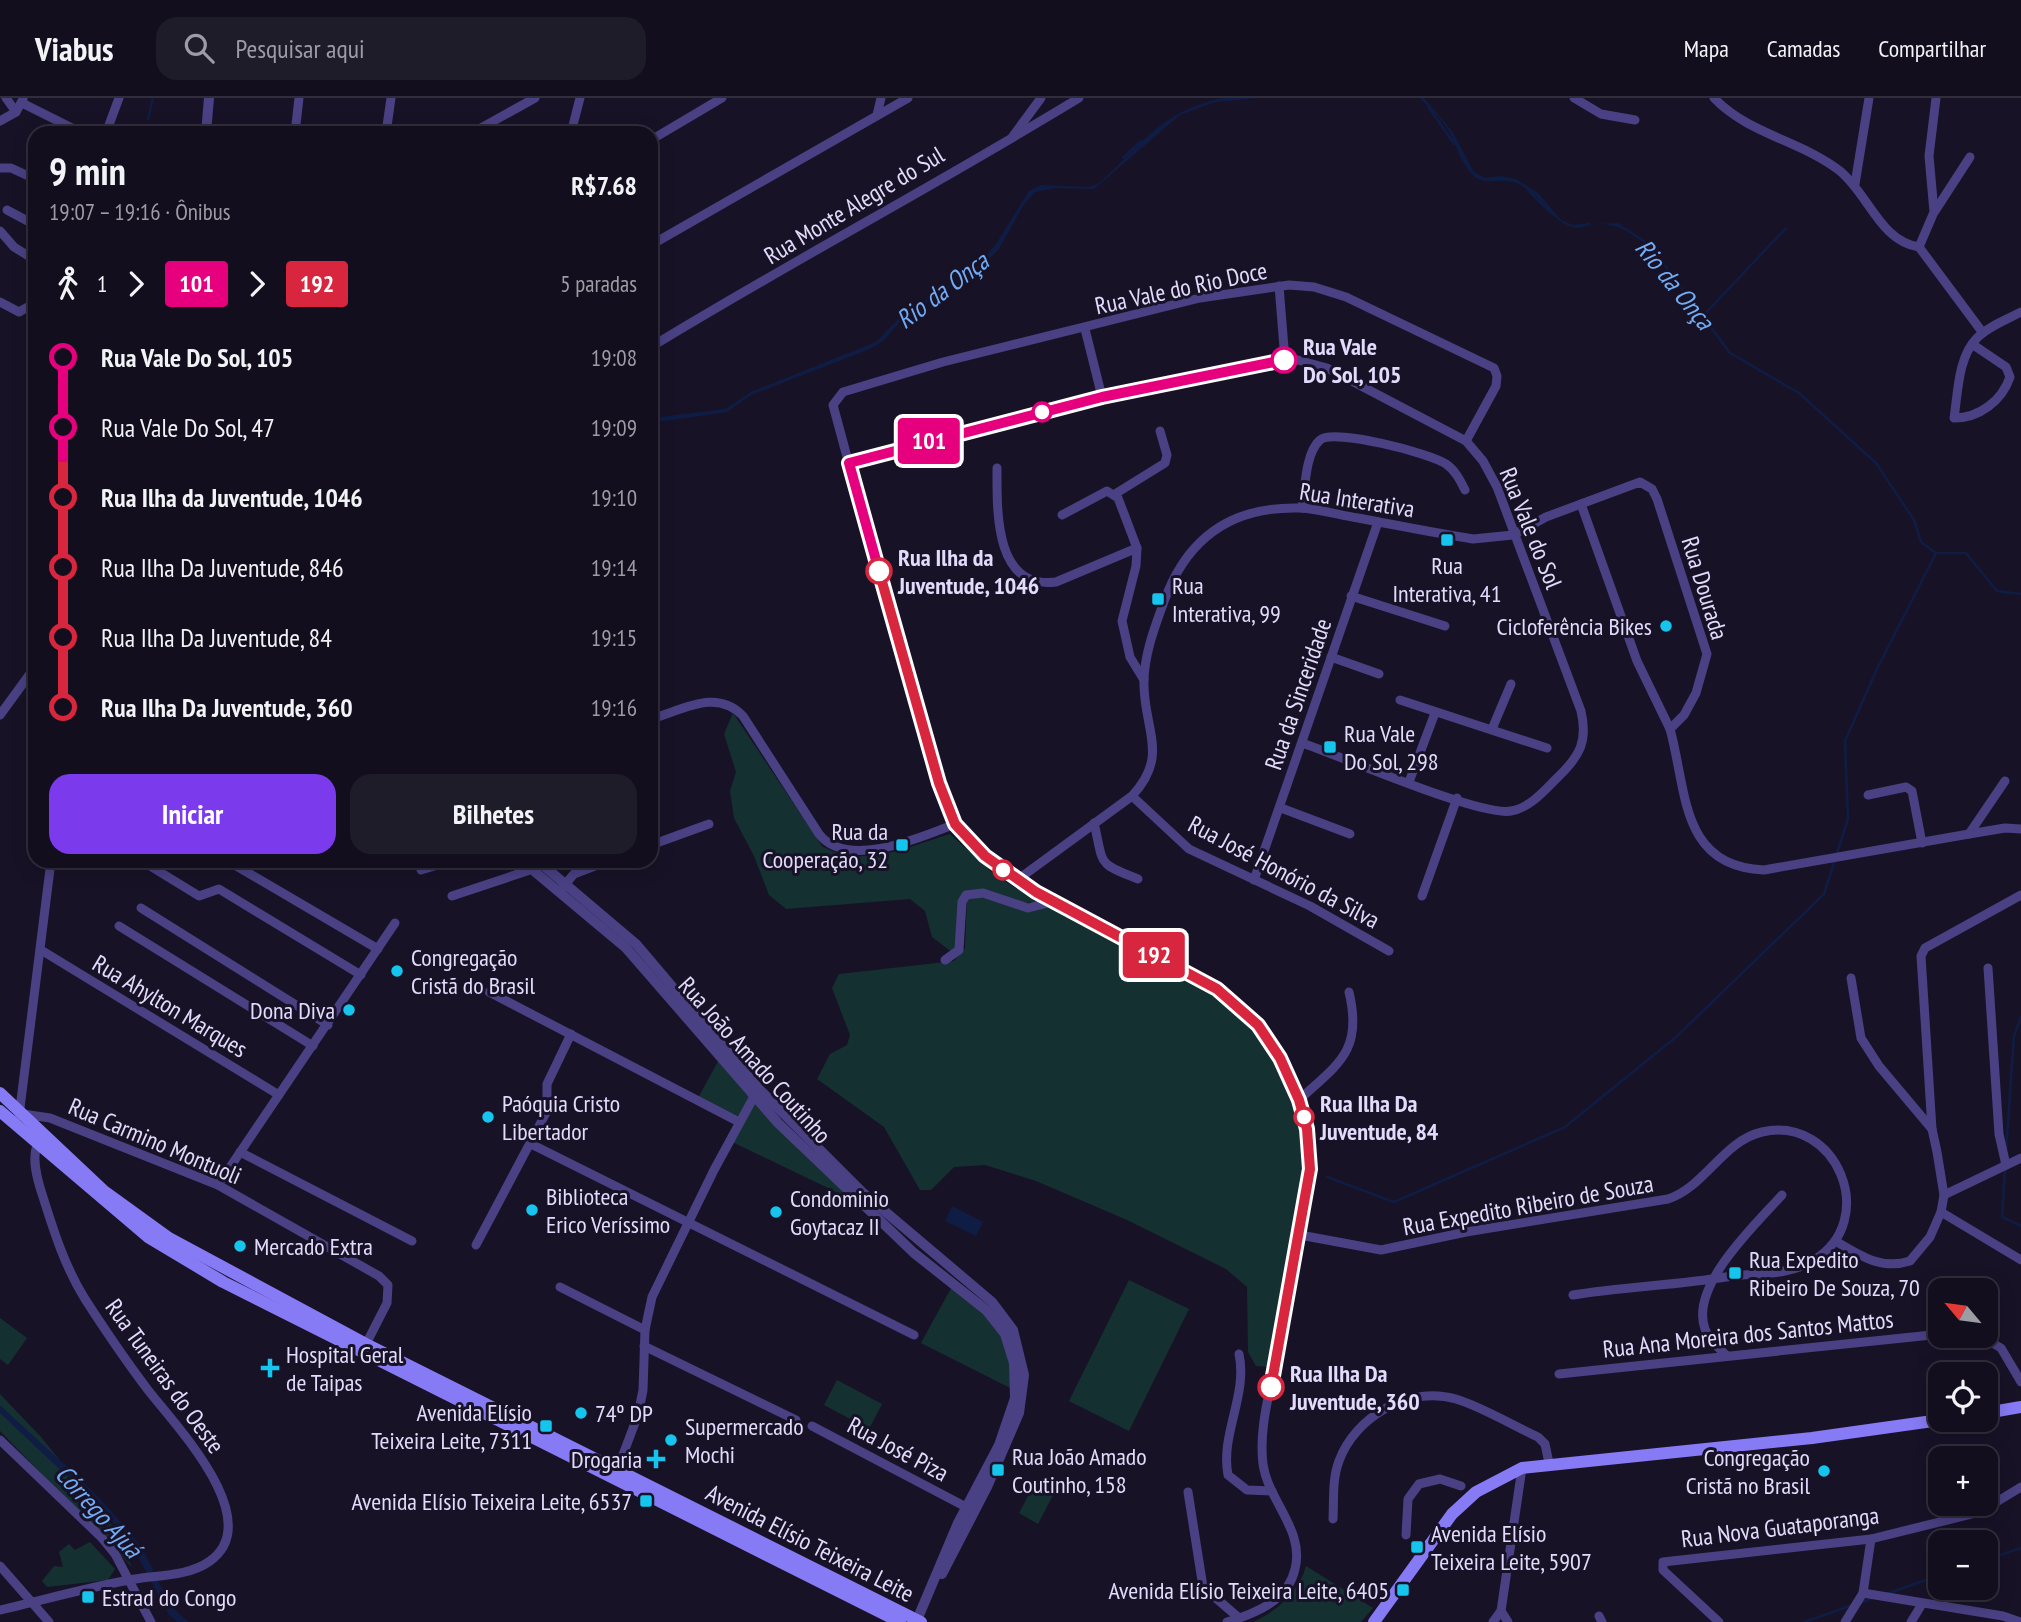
<!DOCTYPE html>
<html lang="pt">
<meta charset="utf-8">
<style>
:root{--surface:#120e1d;--page:#1f1c2a;--text:#f1f3f6;--muted:#9c9ca4;--line:#312e3b;--accent:#7c3aed}
body{margin:0;font-family:"PT Sans Narrow",sans-serif;background:var(--page);color:var(--text);height:100vh;display:flex;flex-direction:column;font-size:26px;white-space:nowrap}
*{box-sizing:border-box;margin:0}
p{font-size:23px;color:var(--muted)}
.icon{flex:none;width:38px;height:38px;fill:none;stroke:currentColor;stroke-width:2;stroke-linecap:round;stroke-linejoin:round}
.map{position:relative;flex:1;overflow:hidden}
.sheet{position:absolute;left:28px;top:28px;width:630px;height:742px;display:flex;flex-direction:column;background:var(--surface);border-radius:21px;box-shadow:0 4px 18px #0003,0 0 0 2px var(--line)}
.sheet>*{flex:none}
.badge{padding:0 14px;border-radius:5px;font-size:24px;line-height:46px}
.needle{width:46px;rotate:299deg}
.buttons{position:absolute;left:1928px;top:1180px;display:grid;gap:14px}
.buttons a{display:grid;place-items:center;width:70px;height:70px;border-radius:14px;background:var(--surface);box-shadow:0 4px 18px #0003,0 0 0 2px var(--line);font-size:35px}
.map>.badge{position:absolute;translate:-50% -50%;box-shadow:0 0 0 4px #fff}
.legs{display:flex;align-items:center;gap:10px;height:77px;padding:0 21px;font-size:23px}
.legs p{margin-inline-start:auto}
.headline{display:flex;align-items:center;justify-content:space-between;height:119px;padding:0 21px}
h1{font-size:38px;font-weight:600;line-height:52px}
.cta{display:flex;gap:14px;margin-top:auto;padding:14px 21px}
.cta a{flex:1;height:80px;border-radius:21px;background:var(--accent);color:#fff;font-size:28px;font-weight:600;line-height:80px;text-align:center}
.cta a+a{background:var(--page);color:var(--text)}
ul{padding:0 21px;list-style:none}
li{display:flex;align-items:center;gap:24px;height:70px;font-size:26px}
li i{display:grid;place-items:center;width:10px;height:100%;margin:0 9px;background:currentColor}
li i::after{content:'';width:18px;height:18px;margin:-9px;border:5px solid;border-radius:50%;background:var(--surface)}
li p{margin-inline-start:auto}
li:first-child i{background:linear-gradient(#0000 50%,currentColor 0)}
li:last-child i{background:linear-gradient(currentColor 50%,#0000 0)}
header{display:flex;align-items:center;gap:42px;box-sizing:border-box;height:98px;padding:0 35px;background:var(--surface);border-bottom:2px solid var(--line)}
header strong{font-size:33px}
nav{display:flex;gap:38px;margin-inline-start:auto;font-size:24px}
.search{width:490px;height:63px;background:var(--page);display:flex;align-items:center;gap:18px;box-sizing:border-box;padding:0 24px;border-radius:21px;color:var(--muted);font-size:26px}
.map>svg:first-child{display:block}
</style>
<header>
<strong>Viabus</strong>
<div class="search"><svg class="icon" aria-label="search" viewBox="0 0 24 24"><circle cx="10" cy="10" r="6"/><path d="M15 15l6 6"/></svg>Pesquisar aqui</div>
<nav><a>Mapa</a><a>Camadas</a><a>Compartilhar</a></nav>
</header>
<div class="map">
<svg width="2021" height="1524" viewBox="0 0 2021 1524">
<rect width="100%" height="100%" fill="#181227"/>
<g fill="#153031">
<path d="M733,615L822,748C862,772 909,748 950,736L994,776L1037,804L1021,805L983,792L959,802V840L953,855L932,839L925,813L910,801L786,811L769,797L754,758L734,720L730,693L736,674L724,636Z"/>
<polygon points="985,799 1027,812 1052,806 1216,895 1252,927 1277,964 1302,1029 1305,1058 1296,1132 1269,1269 1256,1268 1248,1254 1247,1189 1226,1171 1127,1122 1036,1083 985,1067 954,1069 931,1092 920,1092 884,1029 817,981 830,956 847,947 850,937 832,890 839,876 954,863 965,850 967,801"/>
<polygon points="722,956 855,1103 730,1043 739,1024 698,1000"/>
<polygon points="1129,1182 1189,1211 1129,1333 1069,1303"/>
<polygon points="955,1183 996,1219 1018,1294 921,1245"/>
<polygon points="0,1220 27,1240 8,1267 0,1261"/>
<polygon points="837,1282 882,1306 869,1331 824,1307"/>
<polygon points="0,1296 41,1339 111,1426 132,1469 0,1333"/>
<polygon points="1034,1387 1053,1397 1038,1426 1019,1415"/>
<polygon points="90,1444 115,1471 108,1482 47,1489 42,1483 54,1468 63,1469 59,1454 69,1446 75,1452"/>
<path d="M1306,1468L1373,1510L1361,1524H1253C1277,1513 1299,1494 1306,1468Z"/>
</g>
<g fill="#0f1d44">
<path d="M1223,0H1258L1215,4L1180,17L1094,91L1056,90L1035,94L1023,108L999,151L984,166L903,221L883,243L870,251L751,297L727,314L651,325V320L725,311L751,294L876,244L903,216L975,171L996,146L1029,93L1041,87L1089,89L1098,86C1143,47 1158,14 1223,0Z"/>
<path d="M1420,0H1424L1452,33L1474,74L1485,80L1501,78L1516,81L1538,95L1561,122L1573,127L1618,125L1649,148C1631,135 1614,122 1590,127C1582,129 1577,132 1569,128C1549,120 1539,97 1520,87C1505,78 1491,87 1478,81C1462,70 1458,50 1449,34C1442,20 1430,11 1420,0Z"/>
<polygon points="952,1108 983,1124 976,1138 945,1123"/>
<path d="M0,1307C45,1350 95,1390 134,1440C156,1467 160,1504 189,1524H178L169,1517L129,1441L93,1403L0,1315Z"/>
</g>
<g fill="none" stroke-linecap="round" stroke-linejoin="round">
<g stroke="#0f1d44" stroke-width="2.5">
<polyline points="1428,8 1454,46"/>
<polyline points="148,21 153,0"/>
<polyline points="1123,60 1141,43"/>
<polyline points="1528,92 1551,115"/>
<polyline points="1619,127 1650,147 1730,255 1799,295 1876,365 1914,422 1921,444 1936,455"/>
<polyline points="1575,128 1589,126"/>
<polyline points="1702,219 1786,130"/>
<polyline points="815,270 835,262"/>
<polyline points="651,321 679,319"/>
<polyline points="1936,455 1966,455 1997,493 2021,496"/>
<polyline points="2006,1053 2014,938 2021,919"/>
<polyline points="2005,1070 2002,1119 2021,1128"/>
<polyline points="1327,1079 1394,1104 1565,1029 1676,939 1824,796 1848,721 1845,643 1877,571 1936,455"/>
<polyline points="1986,1462 2021,1450"/>
<polyline points="1886,1496 1941,1477"/>
<polyline points="1860,1505 1873,1500"/>
<polyline points="1804,1524 1850,1508"/>
</g>
<g stroke="#494183" stroke-width="9">
<polyline points="6,0 16,14"/>
<polyline points="1574,0 1601,16 1635,22"/>
<path d="M1714,0C1748,36 1802,43 1840,73C1869,97 1880,143 1919,149"/>
<polyline points="1936,0 1929,58 1934,114 1919,149 1983,235"/>
<polyline points="22,5 82,35"/>
<polyline points="877,17 881,0"/>
<polyline points="0,23 16,14 23,1"/>
<polyline points="106,35 119,0"/>
<polyline points="295,35 299,0"/>
<polyline points="386,35 391,0"/>
<polyline points="472,35 535,0"/>
<polyline points="571,35 580,0"/>
<polyline points="1013,38 1041,0"/>
<polyline points="651,42 722,0"/>
<polyline points="0,70 11,70 35,81"/>
<polyline points="1855,86 1869,0"/>
<polyline points="7,112 35,127"/>
<polyline points="1935,113 1970,59"/>
<polyline points="0,133 14,149 35,162"/>
<polyline points="651,147 908,0"/>
<polyline points="1279,188 1285,262"/>
<polyline points="0,204 19,214 35,205"/>
<polyline points="1085,231 1102,299"/>
<path d="M1972,246L2006,269L2010,279C2002,303 1979,320 1954,320C1958,294 1958,259 1977,240C1987,229 2008,221 2021,214"/>
<path d="M651,249C792,163 938,86 1079,0"/>
<path d="M849,365L1102,299L1294,261L1327,270L1466,343L1483,363L1497,389L1581,613C1588,643 1580,658 1558,679C1545,692 1530,710 1511,713C1480,719 1341,658 1302,645"/>
<path d="M997,370C997,412 994,492 1056,484L1137,450"/>
<polyline points="1115,396 1165,365 1167,357 1160,333"/>
<polyline points="1581,406 1637,563 1670,631"/>
<path d="M1302,410C1305,392 1305,355 1320,342C1333,330 1430,355 1446,366C1455,372 1460,382 1465,392"/>
<polyline points="1062,417 1107,393 1118,400 1137,450 1136,468 1122,523 1130,559 1144,582"/>
<polyline points="1351,498 1445,528"/>
<polyline points="1331,559 1379,576"/>
<polyline points="1400,602 1547,650"/>
<polyline points="0,617 35,569"/>
<path d="M651,621C683,612 716,590 743,618L819,736C847,772 919,740 955,726"/>
<polyline points="1492,631 1511,586"/>
<polyline points="1409,684 1435,615"/>
<polyline points="1868,697 1906,689 1912,693 1922,745"/>
<polyline points="1132,698 1189,751 1310,808 1389,853"/>
<polyline points="1281,710 1350,736"/>
<path d="M1094,725C1104,767 1096,765 1138,781"/>
<polyline points="1969,736 2005,683"/>
<polyline points="651,747 709,726"/>
<polyline points="142,763 199,798 219,791 361,877"/>
<polyline points="228,763 378,851"/>
<polyline points="421,772 451,763"/>
<path d="M1017,782L1132,698C1169,658 1145,634 1144,588C1143,559 1155,528 1165,501C1188,439 1233,408 1300,410C1319,411 1339,417 1358,420C1396,427 1434,435 1473,441L1513,437L1546,419L1640,384L1652,391L1657,401L1707,556L1696,595L1684,617L1670,631C1687,692 1680,769 1764,772L1969,736L2005,730L2021,731"/>
<polyline points="1254,782 1378,424"/>
<polyline points="561,791 574,776 608,763"/>
<polyline points="452,798 533,771"/>
<polyline points="1422,798 1457,700"/>
<polyline points="141,810 328,927"/>
<polyline points="119,828 313,948"/>
<polyline points="41,852 279,997"/>
<polyline points="945,862 959,852 962,804 966,797 983,795 1028,810 1052,804"/>
<polyline points="1988,870 1999,1036 2006,1067"/>
<polyline points="489,894 739,1024"/>
<path d="M1299,1002C1339,965 1363,953 1349,894"/>
<polyline points="23,1016 50,1020 218,1087 379,1178 388,1187 387,1205 364,1250"/>
<polyline points="19,1018 51,763"/>
<polyline points="1932,1031 1921,858 1925,850 2021,797"/>
<polyline points="531,1046 914,1237"/>
<polyline points="240,1054 412,1143"/>
<polyline points="218,1087 395,825"/>
<polyline points="1944,1097 2021,1060"/>
<polyline points="1941,1114 2021,1162"/>
<path d="M1300,1137L1381,1152L1466,1134L1668,1101C1705,1089 1723,1043 1762,1034C1837,1017 1880,1122 1814,1162C1787,1179 1756,1174 1726,1179C1676,1187 1624,1189 1573,1197"/>
<path d="M1837,1144C1860,1158 1882,1172 1910,1163L1930,1139L1941,1114L1944,1097L1937,1054L1932,1031L1879,968L1861,940L1851,880"/>
<polyline points="476,1147 547,1013 547,986 571,936"/>
<polyline points="560,1189 645,1232"/>
<polyline points="1979,1237 2001,1250 2021,1284"/>
<polyline points="644,1248 796,1322"/>
<path d="M1239,1256C1248,1297 1220,1337 1228,1377L1247,1392L1272,1393"/>
<path d="M1726,1257C1718,1249 1709,1242 1705,1231C1689,1188 1756,1126 1782,1097"/>
<polyline points="1559,1276 1941,1236"/>
<polyline points="812,1328 966,1409"/>
<polyline points="0,1342 101,1439 115,1456 151,1524"/>
<polyline points="616,1375 638,1317 643,1292 645,1232 652,1199 714,1072 757,993"/>
<polyline points="1188,1394 1203,1489 1239,1520"/>
<path d="M1333,1421C1334,1402 1332,1381 1339,1363C1355,1319 1409,1287 1456,1301C1480,1308 1514,1328 1538,1339L1545,1346L1549,1365"/>
<polyline points="1406,1437 1408,1401 1419,1386 1440,1381 1461,1388"/>
<polyline points="0,1468 49,1524"/>
<polyline points="1863,1495 2003,1518 2020,1524"/>
<path d="M0,1512C43,1502 86,1490 129,1482C155,1477 188,1479 210,1463C267,1422 175,1327 148,1292C126,1263 105,1232 85,1201C65,1169 54,1134 43,1099C38,1084 29,1056 40,1043"/>
<polyline points="1501,1513 1508,1524"/>
<polyline points="1599,1518 1602,1524"/>
<path d="M1227,1524C1254,1516 1288,1503 1295,1471C1305,1432 1268,1403 1263,1366C1259,1334 1268,1301 1274,1271C1286,1204 1303,1138 1310,1071L1307,1031L1299,1002L1285,969L1258,927L1217,891L1017,782L985,758L955,726L939,685L901,559L833,307L843,294L943,264L1200,200L1289,187L1314,189L1346,199L1494,270L1497,278L1496,288L1466,343"/>
<polyline points="1493,1524 1501,1513 1522,1370"/>
<polyline points="1719,1524 1663,1472 1663,1464 1871,1441 1980,1414 2021,1389"/>
<polyline points="1845,1524 1863,1495 1871,1441"/>
<polyline points="1911,1524 1922,1506"/>
</g>
<g stroke="#494183" stroke-width="10">
<polyline points="206,35 209,0"/>
<polyline points="522,763 626,850 778,1025 914,1155 986,1212 1005,1236 1014,1265 1015,1300 999,1347 958,1425 917,1522"/>
<polyline points="538,763 636,846 759,991 862,1094 992,1204 1013,1232 1024,1277 1019,1315 987,1389 942,1476"/>
</g>
<g stroke="#877af5" stroke-width="12">
<polyline points="0,995 104,1093 169,1140 366,1246 921,1524"/>
<polyline points="0,1013 148,1139 223,1184 900,1524"/>
<polyline points="1986,1315 2021,1309"/>
<polyline points="1374,1524 1452,1416 1476,1394 1522,1370 1812,1340 1947,1321"/>
</g>
</g>
<g fill="none" stroke-linecap="round" stroke-linejoin="round">
<defs>
<polyline id="line-1" points="879,473 849,365 1102,299 1284,262"/>
<polyline id="line-2" points="879,473 939,685 955,726 985,758 1036,794 1217,891 1258,927 1280,960 1299,1002 1307,1031 1310,1071 1271,1289"/>
</defs>
<use href="#line-1" stroke="#fff" stroke-width="16"/>
<use href="#line-2" stroke="#fff" stroke-width="16"/>
<use href="#line-1" stroke="#e6007e" stroke-width="10"/>
<use href="#line-2" stroke="#d7263d" stroke-width="10"/>
</g>
<g fill="#fff" stroke="#e6007e" stroke-width="3.5">
<circle cx="1284" cy="262" r="12"/>
<circle cx="1042" cy="314" r="9"/>
</g>
<g fill="#16c5ed" stroke="#181227" stroke-width="2.5">
<rect x="1440" y="435" width="14" height="14" rx="3.5"/>
<rect x="1151" y="494" width="14" height="14" rx="3.5"/>
<circle cx="1666" cy="528" r="7"/>
<rect x="1323" y="642" width="14" height="14" rx="3.5"/>
<rect x="895" y="740" width="14" height="14" rx="3.5"/>
<circle cx="397" cy="873" r="7"/>
<circle cx="349" cy="912" r="7"/>
<circle cx="488" cy="1019" r="7"/>
<circle cx="532" cy="1112" r="7"/>
<circle cx="776" cy="1114" r="7"/>
<circle cx="240" cy="1148" r="7"/>
<rect x="1728" y="1168" width="14" height="14" rx="3.5"/>
<path d="M266.5 1259.5h7v7h7v7h-7v7h-7v-7h-7v-7h7z"/>
<circle cx="581" cy="1315" r="7"/>
<rect x="539" y="1321" width="14" height="14" rx="3.5"/>
<circle cx="671" cy="1342" r="7"/>
<path d="M652.5 1350.5h7v7h7v7h-7v7h-7v-7h-7v-7h7z"/>
<rect x="991" y="1365" width="14" height="14" rx="3.5"/>
<circle cx="1824" cy="1373" r="7"/>
<rect x="639" y="1396" width="14" height="14" rx="3.5"/>
<rect x="1410" y="1442" width="14" height="14" rx="3.5"/>
<rect x="1396" y="1485" width="14" height="14" rx="3.5"/>
<rect x="81" y="1492" width="14" height="14" rx="3.5"/>
</g>
<g fill="#fff" stroke="#d7263d" stroke-width="3.5">
<circle cx="879" cy="473" r="12"/>
<circle cx="1003" cy="772" r="9"/>
<circle cx="1304" cy="1019" r="9"/>
<circle cx="1271" cy="1289" r="12"/>
</g>
<g text-anchor="middle" dominant-baseline="central" stroke-width="6" stroke-linejoin="round" paint-order="stroke">
<g font-size="24" fill="#e2dbfc" stroke="#181227">
<text transform="translate(854 107) rotate(-31)">Rua Monte Alegre do Sul</text>
<text transform="translate(1181 190) rotate(-12)">Rua Vale do Rio Doce</text>
<text transform="translate(1357 402) rotate(9)">Rua Interativa</text>
<text transform="translate(1531 430) rotate(68)">Rua Vale do Sol</text>
<text transform="translate(1705 490) rotate(73)">Rua Dourada</text>
<text transform="translate(1298 596) rotate(-71)">Rua da Sinceridade</text>
<text transform="translate(1284 774) rotate(28)">Rua José Honório da Silva</text>
<text transform="translate(170 908) rotate(31)">Rua Ahylton Marques</text>
<text transform="translate(755 962) rotate(48)">Rua João Amado Coutinho</text>
<text transform="translate(155 1043) rotate(23)">Rua Carmino Montuoli</text>
<text transform="translate(1528 1107) rotate(-10)">Rua Expedito Ribeiro de Souza</text>
<text transform="translate(1748 1236) rotate(-6)">Rua Ana Moreira dos Santos Mattos</text>
<text transform="translate(165 1278) rotate(54)">Rua Tuneiras do Oeste</text>
<text transform="translate(898 1351) rotate(28)">Rua José Piza</text>
<text transform="translate(1780 1429) rotate(-7)">Rua Nova Guataporanga</text>
<text transform="translate(810 1445) rotate(27)">Avenida Elísio Teixeira Leite</text>
</g>
<g font-size="24" font-weight="bold" fill="#e2dbfc" stroke="#181227" text-anchor="start">
<text x="1303" y="248">Rua Vale<tspan x="1303" dy="28">Do Sol, 105</tspan></text>
<text x="898" y="459">Rua Ilha da<tspan x="898" dy="28">Juventude, 1046</tspan></text>
<text x="1320" y="1005">Rua Ilha Da<tspan x="1320" dy="28">Juventude, 84</tspan></text>
<text x="1290" y="1275">Rua Ilha Da<tspan x="1290" dy="28">Juventude, 360</tspan></text>
</g>
<g font-size="24" fill="#e2dbfc" stroke="#181227" text-anchor="start">
<text x="1447" y="467" text-anchor="middle">Rua<tspan x="1447" dy="28">Interativa, 41</tspan></text>
<text x="1172" y="487">Rua<tspan x="1172" dy="28">Interativa, 99</tspan></text>
<text x="1652" y="528" text-anchor="end">Cicloferência Bikes</text>
<text x="1344" y="635">Rua Vale<tspan x="1344" dy="28">Do Sol, 298</tspan></text>
<text x="888" y="733" text-anchor="end">Rua da<tspan x="888" dy="28">Cooperação, 32</tspan></text>
<text x="411" y="859">Congregação<tspan x="411" dy="28">Cristã do Brasil</tspan></text>
<text x="335" y="912" text-anchor="end">Dona Diva</text>
<text x="502" y="1005">Paóquia Cristo<tspan x="502" dy="28">Libertador</tspan></text>
<text x="546" y="1098">Biblioteca<tspan x="546" dy="28">Erico Veríssimo</tspan></text>
<text x="790" y="1100">Condominio<tspan x="790" dy="28">Goytacaz II</tspan></text>
<text x="254" y="1148">Mercado Extra</text>
<text x="1749" y="1161">Rua Expedito<tspan x="1749" dy="28">Ribeiro De Souza, 70</tspan></text>
<text x="286" y="1256">Hospital Geral<tspan x="286" dy="28">de Taipas</tspan></text>
<text x="532" y="1314" text-anchor="end">Avenida Elísio<tspan x="532" dy="28">Teixeira Leite, 7311</tspan></text>
<text x="595" y="1315">74º DP</text>
<text x="685" y="1328">Supermercado<tspan x="685" dy="28">Mochi</tspan></text>
<text x="1012" y="1358">Rua João Amado<tspan x="1012" dy="28">Coutinho, 158</tspan></text>
<text x="1810" y="1359" text-anchor="end">Congregação<tspan x="1810" dy="28">Cristã no Brasil</tspan></text>
<text x="642" y="1361" text-anchor="end">Drogaria</text>
<text x="632" y="1403" text-anchor="end">Avenida Elísio Teixeira Leite, 6537</text>
<text x="1431" y="1435">Avenida Elísio<tspan x="1431" dy="28">Teixeira Leite, 5907</tspan></text>
<text x="1389" y="1492" text-anchor="end">Avenida Elísio Teixeira Leite, 6405</text>
<text x="102" y="1499">Estrad do Congo</text>
</g>
<g font-size="26" font-style="italic" fill="#71acf4" stroke="#181227">
<text transform="translate(1675 186) rotate(51)">Rio da Onça</text>
<text transform="translate(942 192) rotate(-37)">Rio da Onça</text>
<text transform="translate(99 1413) rotate(48)">Córrego Ajuá</text>
</g>
</g>
</svg>
<div class="buttons">
<a><svg class="needle" viewBox="-14 -14 28 28"><path d="M0-13l5 13h-10z" fill="#e53935"/><path d="M0 13l5-13h-10z" fill="#9c9ca4"/></svg></a>
<a><svg class="icon" aria-label="locate" viewBox="0 0 24 24"><circle cx="12" cy="12" r="6"/><path d="M12 2v4M12 18v4M2 12h4M18 12h4"/></svg></a>
<a>+</a>
<a>−</a>
</div>
<b class="badge" style="left:929px;top:343px;background:#e6007e;color:#fff">101</b>
<b class="badge" style="left:1154px;top:857px;background:#d7263d;color:#fff">192</b>
<section class="sheet">
<div class="headline"><div><h1>9 min</h1><p>19:07 – 19:16 · Ônibus</p></div><b>R$7.68</b></div>
<div class="legs"><svg class="icon" aria-label="walk" viewBox="0 0 24 24"><circle cx="13" cy="4" r="2"/><path d="M13 8l-2 6 4 7M11 14l-3 7M7 12l3-4h3l4 4"/></svg>1<svg class="icon" aria-label="forward" viewBox="0 0 24 24"><path d="M9 5l7 7-7 7"/></svg><b class="badge" style="background:#e6007e;color:#fff">101</b><svg class="icon" aria-label="forward" viewBox="0 0 24 24"><path d="M9 5l7 7-7 7"/></svg><b class="badge" style="background:#d7263d;color:#fff">192</b><p>5 paradas</p></div>
<ul>
<li><i style="color:#e6007e"></i><b>Rua Vale Do Sol, 105</b><p>19:08</p></li>
<li><i style="color:#e6007e"></i><span>Rua Vale Do Sol, 47</span><p>19:09</p></li>
<li><i style="color:#d7263d"></i><b>Rua Ilha da Juventude, 1046</b><p>19:10</p></li>
<li><i style="color:#d7263d"></i><span>Rua Ilha Da Juventude, 846</span><p>19:14</p></li>
<li><i style="color:#d7263d"></i><span>Rua Ilha Da Juventude, 84</span><p>19:15</p></li>
<li><i style="color:#d7263d"></i><b>Rua Ilha Da Juventude, 360</b><p>19:16</p></li>
</ul>
<div class="cta"><a>Iniciar</a><a>Bilhetes</a></div>
</section>
</div>
